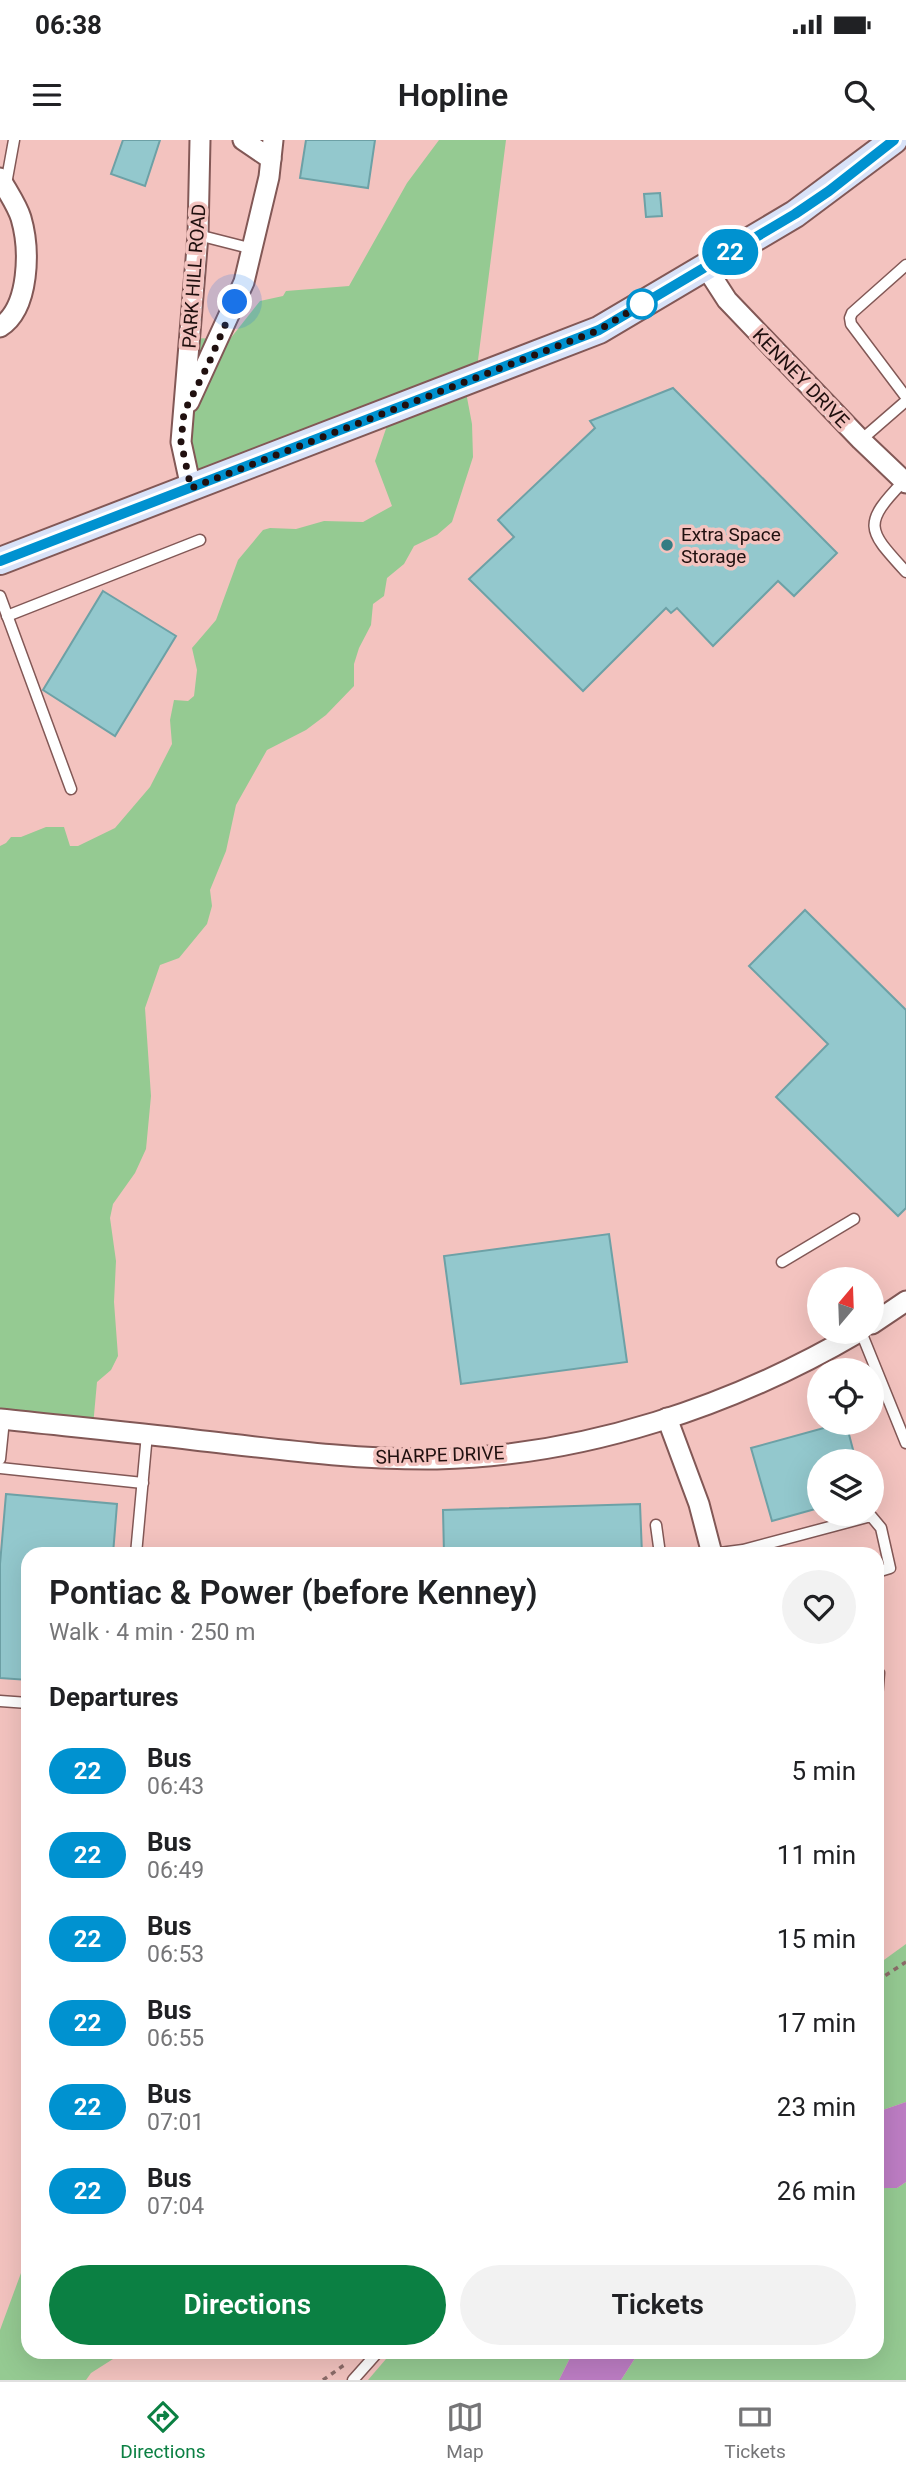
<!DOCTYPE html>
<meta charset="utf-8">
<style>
:root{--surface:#fff;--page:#f2f2f2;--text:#202124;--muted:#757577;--line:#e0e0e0;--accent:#0b8043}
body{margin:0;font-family:Roboto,sans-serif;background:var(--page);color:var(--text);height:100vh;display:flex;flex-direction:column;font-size:26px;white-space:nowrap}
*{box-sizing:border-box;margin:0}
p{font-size:23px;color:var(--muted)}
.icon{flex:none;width:38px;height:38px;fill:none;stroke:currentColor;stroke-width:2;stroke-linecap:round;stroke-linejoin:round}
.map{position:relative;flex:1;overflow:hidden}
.details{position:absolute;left:21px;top:1407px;width:863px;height:812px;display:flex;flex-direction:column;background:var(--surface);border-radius:21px;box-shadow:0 7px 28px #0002}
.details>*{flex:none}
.badge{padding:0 14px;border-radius:23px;font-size:24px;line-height:46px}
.needle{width:46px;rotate:19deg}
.tools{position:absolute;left:807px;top:1127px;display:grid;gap:14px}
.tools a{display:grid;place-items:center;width:77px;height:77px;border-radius:50%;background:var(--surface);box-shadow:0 7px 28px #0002;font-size:35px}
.you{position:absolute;width:35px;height:35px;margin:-18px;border:5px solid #fff;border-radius:50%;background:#1a73e8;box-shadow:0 0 0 10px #1a73e833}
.map>.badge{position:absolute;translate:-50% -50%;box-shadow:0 0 0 4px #fff}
h2{padding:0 28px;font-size:26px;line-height:63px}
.round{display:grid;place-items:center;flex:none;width:74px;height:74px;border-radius:37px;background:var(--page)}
.overview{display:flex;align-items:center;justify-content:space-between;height:119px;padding:0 28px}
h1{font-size:33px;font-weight:600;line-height:52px}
.cta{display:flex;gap:14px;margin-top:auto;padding:14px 28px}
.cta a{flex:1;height:80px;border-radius:42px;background:var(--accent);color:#fff;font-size:28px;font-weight:600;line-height:80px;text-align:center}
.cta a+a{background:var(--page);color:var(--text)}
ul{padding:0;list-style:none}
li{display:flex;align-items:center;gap:21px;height:84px;padding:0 28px}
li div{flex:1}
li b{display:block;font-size:26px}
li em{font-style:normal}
li .badge{min-width:77px;font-weight:700;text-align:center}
.status{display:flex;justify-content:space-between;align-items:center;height:49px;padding:0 35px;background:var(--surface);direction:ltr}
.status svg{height:19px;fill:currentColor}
header{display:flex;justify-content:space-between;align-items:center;height:91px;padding:0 28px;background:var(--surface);font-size:32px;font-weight:600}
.dock{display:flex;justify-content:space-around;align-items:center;height:98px;border-top:2px solid var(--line);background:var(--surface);font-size:19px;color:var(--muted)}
.dock a{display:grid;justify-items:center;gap:4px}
.dock .on{color:var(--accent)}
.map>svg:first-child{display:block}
</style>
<div class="status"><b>06:38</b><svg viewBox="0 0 49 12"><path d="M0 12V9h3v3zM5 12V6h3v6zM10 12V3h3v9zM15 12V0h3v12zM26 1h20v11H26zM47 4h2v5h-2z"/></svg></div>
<header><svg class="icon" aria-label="menu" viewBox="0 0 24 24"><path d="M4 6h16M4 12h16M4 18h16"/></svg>Hopline<svg class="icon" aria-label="search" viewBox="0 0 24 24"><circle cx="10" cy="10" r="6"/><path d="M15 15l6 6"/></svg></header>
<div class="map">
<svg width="906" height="2240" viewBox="0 0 906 2240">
<rect width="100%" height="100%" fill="#f3c3bf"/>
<g fill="#95ca92">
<polygon points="439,0 506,0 476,236 465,247 472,284 473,317 452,382 437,395 414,406 404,424 387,438 384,456 373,464 371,485 359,508 354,524 354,546 326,575 306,590 267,610 236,665 226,711 210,750 212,766 207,784 179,818 160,825 145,868 151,956 146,1009 135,1033 113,1064 110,1078 116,1121 114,1162 118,1216 111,1230 97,1242 93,1286 0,1277 0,706 6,703 11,697 21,697 46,687 64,687 70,706 78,706 115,688 150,647 172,604 170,580 174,560 188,561 194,556 197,530 192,508 216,480 238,420 263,390 270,388 296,389 324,381 363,382 392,366 375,321 392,271 191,341 189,198 230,199 260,161 283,156 286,151 349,146 407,43"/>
<polygon points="906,1804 906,1962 877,1972 877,1825"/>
<polygon points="906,2042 906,2240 621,2240 639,2212 877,2212 877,2048 897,2048"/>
<polygon points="28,2114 28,2212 124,2212 91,2233 86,2240 0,2240 0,2190"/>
<polygon points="392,2212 573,2212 559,2240 368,2240"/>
</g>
<g fill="#bd7dc4">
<polygon points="906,1962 906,2042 897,2048 877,2048 877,1972"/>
<polygon points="573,2212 639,2212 621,2240 559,2240"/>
</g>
<g fill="#93c8cd" stroke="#6da1a6" stroke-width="2">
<polygon points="123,0 160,0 145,46 111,34"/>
<polygon points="306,0 375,0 368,48 300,38"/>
<polygon points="660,53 662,76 646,77 644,54"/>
<polygon points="673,248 837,413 794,456 778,441 713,506 677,468 671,473 666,468 583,551 469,439 514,397 498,380 595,288 590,281"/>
<polygon points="103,451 176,496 115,596 43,550"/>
<polygon points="805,770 906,870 906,1068 898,1076 776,957 828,904 749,826"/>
<polygon points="609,1094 627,1222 461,1244 444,1116"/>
<polygon points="842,1283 846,1283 856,1321 819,1321 819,1368 772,1381 751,1308"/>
<polygon points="6,1354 117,1364 113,1414 28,1414 28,1540 0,1538 0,1424"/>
<polygon points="640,1364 642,1414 444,1414 443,1370"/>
</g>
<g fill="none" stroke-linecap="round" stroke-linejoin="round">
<defs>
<g id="lane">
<polyline points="6,44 14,0"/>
<polyline points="198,95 253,109"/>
<polyline points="906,125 852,173 850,178 851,184 906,257"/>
<polyline points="861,300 906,261"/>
<path d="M904,341C861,385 868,390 906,432"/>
<polyline points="0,456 71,649"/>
<polyline points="7,476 200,400"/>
<polyline points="782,1122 854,1079"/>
<polyline points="861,1192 906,1303"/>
<polyline points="0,1319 4,1280"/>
<polyline points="0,1328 143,1343"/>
<polyline points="656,1385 660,1414"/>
<polyline points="136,1414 147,1294"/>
<polyline points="712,1414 743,1410 871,1376 881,1388 890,1428 877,1432"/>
<polyline points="877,1533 879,1533 877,1558"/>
<polyline points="0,1561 28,1563"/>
<polyline points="353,2240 378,2212"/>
</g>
<g id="street">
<polyline points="243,0 271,19"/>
<path d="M0,38C7,51 17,65 21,78C30,109 30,168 0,187"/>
<polyline points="705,126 727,160 861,300 906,343"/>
<polyline points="189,262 244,142 269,37 273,0"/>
<polyline points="191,348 181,302 198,95 200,0"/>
<polyline points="872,1184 906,1161"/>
<polyline points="667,1278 699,1364 712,1414"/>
<path d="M0,1279C65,1286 130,1292 195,1300C275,1309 356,1320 437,1319C584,1316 733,1266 859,1192"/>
</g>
<polyline id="secondary" points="0,421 599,190 795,74 894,0"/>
</defs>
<use href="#lane" stroke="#825856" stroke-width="13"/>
<use href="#street" stroke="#825856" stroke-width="23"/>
<use href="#secondary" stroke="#825856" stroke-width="30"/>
<g stroke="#8b6b68" stroke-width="3.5" stroke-dasharray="5 5" stroke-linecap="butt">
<polyline points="877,1841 906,1822"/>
<polyline points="323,2240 347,2223"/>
</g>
<use href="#lane" stroke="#fff" stroke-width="10"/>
<use href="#street" stroke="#fff" stroke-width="19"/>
<use href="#secondary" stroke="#d8e2f8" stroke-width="26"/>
</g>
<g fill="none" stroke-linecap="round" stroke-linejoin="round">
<defs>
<polyline id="line" points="0,421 599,190 795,74 829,51 894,0"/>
</defs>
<use href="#line" stroke="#fff" stroke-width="16"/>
<use href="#line" stroke="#0092d0" stroke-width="10"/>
<polyline stroke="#20100f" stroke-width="7" stroke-dasharray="0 12.6" points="235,162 208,225 184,272 181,302 191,348 599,190 642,164"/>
</g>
<circle fill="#fff" stroke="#0092d0" stroke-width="3.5" cx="642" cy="164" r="14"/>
<circle fill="#347c83" stroke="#f3c3bf" stroke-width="2.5" cx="667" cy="405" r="7"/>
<g text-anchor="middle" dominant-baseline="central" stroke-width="7" stroke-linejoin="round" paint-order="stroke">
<g font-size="19" fill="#20100f" stroke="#f3c3bf">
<text transform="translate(194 136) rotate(-86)">PARK HILL ROAD</text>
<text transform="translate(801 238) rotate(46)">KENNEY DRIVE</text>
<text transform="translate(440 1315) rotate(-2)">SHARPE DRIVE</text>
</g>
<g font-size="19" fill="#20100f" stroke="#f3c3bf" text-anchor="start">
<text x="681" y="394">Extra Space<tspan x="681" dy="22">Storage</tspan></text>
</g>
</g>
</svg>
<div class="tools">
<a><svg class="needle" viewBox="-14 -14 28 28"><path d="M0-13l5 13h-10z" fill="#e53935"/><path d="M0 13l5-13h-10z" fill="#757577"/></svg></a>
<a><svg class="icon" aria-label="locate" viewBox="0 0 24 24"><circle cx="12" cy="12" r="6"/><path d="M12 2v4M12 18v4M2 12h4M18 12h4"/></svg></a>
<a><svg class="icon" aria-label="layers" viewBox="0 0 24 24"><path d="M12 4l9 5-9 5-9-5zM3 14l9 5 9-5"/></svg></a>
</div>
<div class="you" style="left:235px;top:162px"></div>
<b class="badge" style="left:730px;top:112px;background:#0092d0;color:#fff">22</b>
<section class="details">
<div class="overview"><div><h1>Pontiac &amp; Power (before Kenney)</h1><p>Walk · 4 min · 250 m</p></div><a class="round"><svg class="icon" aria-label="heart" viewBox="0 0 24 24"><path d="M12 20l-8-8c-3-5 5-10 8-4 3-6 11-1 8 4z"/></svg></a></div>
<h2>Departures</h2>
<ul>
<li><span class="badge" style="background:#0092d0;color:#fff">22</span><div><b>Bus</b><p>06:43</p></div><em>5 min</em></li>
<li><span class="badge" style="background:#0092d0;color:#fff">22</span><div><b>Bus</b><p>06:49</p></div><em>11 min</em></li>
<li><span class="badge" style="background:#0092d0;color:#fff">22</span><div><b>Bus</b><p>06:53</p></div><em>15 min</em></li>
<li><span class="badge" style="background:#0092d0;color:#fff">22</span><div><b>Bus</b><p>06:55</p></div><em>17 min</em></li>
<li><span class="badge" style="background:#0092d0;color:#fff">22</span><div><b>Bus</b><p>07:01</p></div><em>23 min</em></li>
<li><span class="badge" style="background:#0092d0;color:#fff">22</span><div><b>Bus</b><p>07:04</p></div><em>26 min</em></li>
</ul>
<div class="cta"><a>Directions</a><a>Tickets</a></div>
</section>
</div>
<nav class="dock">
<a class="on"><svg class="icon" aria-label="directions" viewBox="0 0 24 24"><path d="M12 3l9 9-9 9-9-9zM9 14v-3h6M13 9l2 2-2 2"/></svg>Directions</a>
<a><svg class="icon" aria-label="map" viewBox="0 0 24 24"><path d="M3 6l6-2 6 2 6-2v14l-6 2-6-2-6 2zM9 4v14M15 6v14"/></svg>Map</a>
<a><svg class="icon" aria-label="tickets" viewBox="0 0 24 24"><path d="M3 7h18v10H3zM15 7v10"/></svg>Tickets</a>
</nav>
